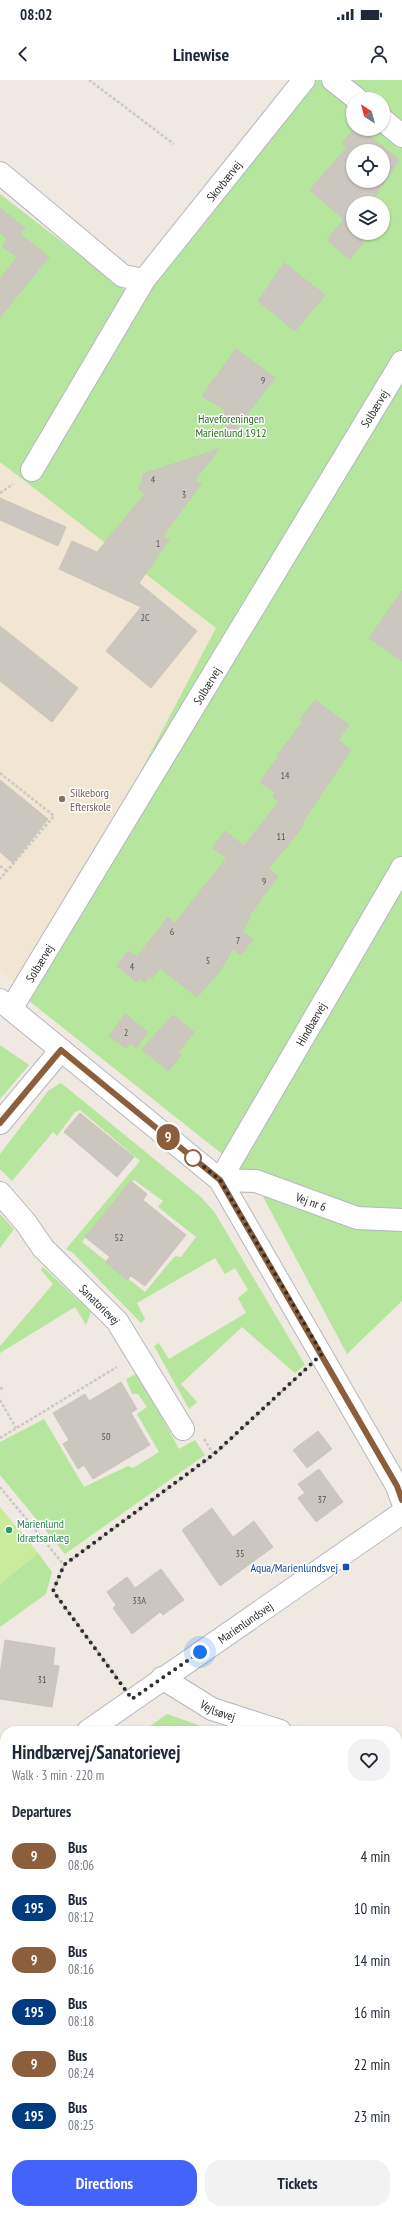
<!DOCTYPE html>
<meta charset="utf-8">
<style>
:root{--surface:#fff;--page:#f2f2f3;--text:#1f2937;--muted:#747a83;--accent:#4264fb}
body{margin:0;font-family:"PT Sans Narrow",sans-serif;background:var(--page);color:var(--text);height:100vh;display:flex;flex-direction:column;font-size:15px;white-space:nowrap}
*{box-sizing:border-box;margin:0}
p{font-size:13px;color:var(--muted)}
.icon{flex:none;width:22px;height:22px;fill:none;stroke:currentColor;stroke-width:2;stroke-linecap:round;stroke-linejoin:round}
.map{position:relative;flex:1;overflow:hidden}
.side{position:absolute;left:0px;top:1646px;width:402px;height:488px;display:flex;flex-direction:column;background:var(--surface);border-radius:16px 16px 0 0;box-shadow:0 1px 3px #0004}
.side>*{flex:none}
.badge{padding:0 8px;border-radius:13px;font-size:14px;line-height:26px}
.needle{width:26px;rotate:324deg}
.tools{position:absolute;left:346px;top:12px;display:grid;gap:8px}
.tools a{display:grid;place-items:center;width:44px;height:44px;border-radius:50%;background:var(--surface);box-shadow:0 1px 3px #0004;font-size:20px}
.you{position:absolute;width:20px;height:20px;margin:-10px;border:3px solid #fff;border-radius:50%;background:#1a73e8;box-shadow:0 0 0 6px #1a73e833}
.map>.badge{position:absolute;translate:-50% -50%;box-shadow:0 0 0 2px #fff}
h2{padding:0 12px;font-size:15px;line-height:36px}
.round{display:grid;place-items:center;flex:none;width:42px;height:42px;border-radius:16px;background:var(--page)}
.head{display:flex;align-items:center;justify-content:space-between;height:68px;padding:0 12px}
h1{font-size:19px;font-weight:600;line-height:30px}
.action{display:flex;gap:8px;margin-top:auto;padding:8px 12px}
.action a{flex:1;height:46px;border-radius:16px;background:var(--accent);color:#fff;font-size:16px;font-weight:600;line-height:46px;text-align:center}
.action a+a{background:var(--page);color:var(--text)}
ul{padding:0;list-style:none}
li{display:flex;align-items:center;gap:12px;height:52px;padding:0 12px}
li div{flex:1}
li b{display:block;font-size:15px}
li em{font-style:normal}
li .badge{min-width:44px;font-weight:700;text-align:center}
.status{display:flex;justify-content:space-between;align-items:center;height:28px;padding:0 20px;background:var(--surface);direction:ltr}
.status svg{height:11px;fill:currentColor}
header{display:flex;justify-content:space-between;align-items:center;height:52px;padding:0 12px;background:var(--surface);font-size:18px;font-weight:600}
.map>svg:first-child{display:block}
</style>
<div class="status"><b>08:02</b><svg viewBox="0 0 49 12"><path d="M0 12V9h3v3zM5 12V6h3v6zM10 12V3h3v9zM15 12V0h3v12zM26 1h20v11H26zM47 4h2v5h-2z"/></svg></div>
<header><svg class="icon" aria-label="back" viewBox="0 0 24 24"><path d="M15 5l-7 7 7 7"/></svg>Linewise<svg class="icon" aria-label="person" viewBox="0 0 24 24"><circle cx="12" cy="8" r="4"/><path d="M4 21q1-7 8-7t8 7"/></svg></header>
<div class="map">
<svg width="402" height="2134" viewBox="0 0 402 2134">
<rect width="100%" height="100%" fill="#efe9e1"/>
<polygon fill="#f0e6d1" points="0,371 225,547 16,903 0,891"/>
<g fill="#b6e59e" fill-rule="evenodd">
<path d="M293,0H402V1221L347,1274L260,1111L231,1081L23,916L216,548L0,382V114L126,211ZM353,19H383V49H353ZM353,71H383V101H353ZM353,123H383V153H353Z"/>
<polygon points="0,965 29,985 0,1019"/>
<path d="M61,1003L202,1118L215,1133L305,1285L295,1293L242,1247L181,1304L197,1322L189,1329L154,1266L159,1263L169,1279L246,1233L238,1218L248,1210L235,1188L225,1194L215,1178L137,1223L145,1239L141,1243L73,1173L66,1169L140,1081L80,1030L75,1032L57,1056L53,1052L12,1101L0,1089V1074L49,1010ZM134,1100L163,1121L158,1127L196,1157L181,1177L175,1176L145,1212L82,1162Z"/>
<polygon points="0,1134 14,1149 0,1168"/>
<polygon points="43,1187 91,1232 86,1245 75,1227 0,1273 0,1266 53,1204 41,1190"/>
<polygon points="138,1293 179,1369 195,1360 205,1375 65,1474 0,1395 0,1362 44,1339 84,1407 128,1386 133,1388 159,1372 137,1334 147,1327 138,1314 132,1314 126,1299"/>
<polygon points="38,1473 52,1492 46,1514 0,1547 0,1504"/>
<polygon points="167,1634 215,1651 143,1651"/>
<polygon points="397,1703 402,1703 402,2134 0,2134 0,1756 5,1752 5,2129 397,2129"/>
</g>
<polygon fill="#c9ec9a" points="0,1427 38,1473 0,1504"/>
<g fill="#cbc7bf" stroke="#cbc5ba" fill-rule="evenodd">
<path d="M354,49H361L399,80L370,123H353V153L364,162L350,179L327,160L344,139L310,110L347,67L342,63ZM353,71H383V101H353Z"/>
<polygon points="0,128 25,148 20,154 49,177 0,237 0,199 17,177 2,166 8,159 0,153"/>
<polygon points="284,183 325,215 295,251 258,221"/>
<polygon points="236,269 275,298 234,351 219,341 226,331 202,316"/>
<polygon points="219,369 195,400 201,404 163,456 169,460 139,503 197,551 151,608 106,571 141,527 59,489 72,461 97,472 145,414 138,408 142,403 143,394"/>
<polygon points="0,418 66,447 58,466 0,440"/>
<polygon points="402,511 402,581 369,558"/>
<polygon points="0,546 78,608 52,642 0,601"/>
<polygon points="315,620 349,645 338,660 351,670 302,743 304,745 268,789 278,796 248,837 250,838 242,851 253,859 241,875 233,869 219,892 197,917 160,888 152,898 149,896 145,902 140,898 137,902 117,886 128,871 137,877 168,837 175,843 227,778 213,768 225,751 244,766 279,721 273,717 275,713 260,702 279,676 277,675 303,642 300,640"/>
<polygon points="0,700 48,739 13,783 0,772"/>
<polygon points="125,934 148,952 136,968 130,963 126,968 109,956"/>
<polygon points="173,935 194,952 178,972 181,975 168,991 142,969"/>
<polygon points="80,1033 134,1077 117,1097 64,1052"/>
<polygon points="131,1101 147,1114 143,1120 186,1155 145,1206 131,1196 127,1200 105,1182 110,1177 85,1157"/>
<polygon points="121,1302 137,1329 131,1333 150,1365 93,1399 84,1385 78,1389 63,1364 69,1360 53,1333 85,1314 89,1321"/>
<polygon points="318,1351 332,1369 307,1388 293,1370"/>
<polygon points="319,1389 343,1422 316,1442 298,1418 305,1413 298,1404"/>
<polygon points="212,1428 233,1457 254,1441 273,1467 220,1506 182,1450"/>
<polygon points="161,1489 184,1520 163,1535 160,1532 132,1554 113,1528 116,1525 107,1512 127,1497 135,1508"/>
<polygon points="5,1560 55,1568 53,1585 59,1586 52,1627 0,1619 0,1594"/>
</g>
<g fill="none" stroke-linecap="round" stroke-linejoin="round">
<defs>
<g id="minor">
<polyline points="333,0 357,19"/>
<polyline points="383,40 402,56"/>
<polyline points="0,93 123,196 144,200"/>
<path id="s1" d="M32,390L144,200L304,0"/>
<path id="s2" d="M402,788L220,1100L256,1101L357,1138L402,1140"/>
<polyline points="0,920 220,1100 397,1406 402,1420"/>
<path id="s3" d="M11,929L402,282"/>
<polyline points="0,1043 61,970"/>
<path id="s4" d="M0,1113L26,1143L43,1168L117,1241L183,1349"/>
<path id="s5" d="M162,1598L212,1629L280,1651"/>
<path id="s6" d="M88,1651L402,1433"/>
<polyline points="397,1682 402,1682"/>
<polyline points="0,1715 5,1712"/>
</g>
</defs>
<use href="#minor" stroke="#b4b7c1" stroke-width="24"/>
<g stroke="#c9c9c9" stroke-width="2.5" stroke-dasharray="3 2" stroke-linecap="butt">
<polyline points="89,0 174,64"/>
<polyline points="0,413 13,404"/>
<polyline points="0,693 54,736 0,799"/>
<polyline points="0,786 7,791"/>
<polyline points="0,1309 4,1307"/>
<polyline points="0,1320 16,1348"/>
<polyline points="0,1358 117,1287"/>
<polyline points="204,1359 214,1375 304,1291"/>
<polyline points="0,1407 64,1485"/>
<polyline points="119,1600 53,1511 64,1485 214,1375"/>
<polyline points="397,1740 402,1741"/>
<polyline points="397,1853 402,1860"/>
<polyline points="397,1903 402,1902"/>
<polyline points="0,1970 5,1969"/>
</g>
<use href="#minor" stroke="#fff" stroke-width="22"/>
</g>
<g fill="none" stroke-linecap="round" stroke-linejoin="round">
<defs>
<polyline id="line" points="0,1043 61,970 220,1100 397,1406 402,1420"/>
</defs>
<use href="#line" stroke="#fff" stroke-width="9"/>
<use href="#line" stroke="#8b5e3c" stroke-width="6"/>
<polyline stroke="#2e2e2e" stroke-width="4" stroke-dasharray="0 7.2" points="193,1078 220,1100 322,1274 214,1374 64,1485 53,1511 132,1619 200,1572"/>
</g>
<circle fill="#8d6e63" stroke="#fff" stroke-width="1.5" cx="62" cy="719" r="4"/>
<circle fill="#fff" stroke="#8b5e3c" stroke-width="2" cx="193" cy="1078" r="8"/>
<circle fill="#2e9e5b" stroke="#fff" stroke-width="1.5" cx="9" cy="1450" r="4"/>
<rect fill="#1a4fb4" stroke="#fff" stroke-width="1.5" x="342" y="1483" width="8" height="8" rx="2"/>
<g text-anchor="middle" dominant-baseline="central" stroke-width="3" stroke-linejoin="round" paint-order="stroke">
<g font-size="10" fill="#555452">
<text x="263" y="300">9</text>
<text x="153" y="399">4</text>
<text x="184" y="414">3</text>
<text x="158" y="463">1</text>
<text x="145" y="537">2C</text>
<text x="285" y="695">14</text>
<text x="281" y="756">11</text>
<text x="264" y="801">9</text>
<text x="172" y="851">6</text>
<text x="238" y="860">7</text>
<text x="208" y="880">5</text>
<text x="132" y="886">4</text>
<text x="126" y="952">2</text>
<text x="119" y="1157">52</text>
<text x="106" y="1356">50</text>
<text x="322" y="1419">37</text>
<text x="240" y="1473">35</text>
<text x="139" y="1520">33A</text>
<text x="42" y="1599">31</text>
</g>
<g font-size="12" fill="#2e2e2e" stroke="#fff">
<text stroke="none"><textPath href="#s1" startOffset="348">Skovbærvej</textPath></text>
<text stroke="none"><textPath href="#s3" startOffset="702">Solbærvej</textPath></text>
<text stroke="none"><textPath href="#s3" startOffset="378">Solbærvej</textPath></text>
<text stroke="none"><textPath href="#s3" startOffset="54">Solbærvej</textPath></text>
<text transform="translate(311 944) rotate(-60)">Hindbærvej</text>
<text stroke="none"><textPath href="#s2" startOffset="456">Vej nr 6</textPath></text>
<text stroke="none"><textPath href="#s4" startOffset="150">Sanatorievej</textPath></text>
<text stroke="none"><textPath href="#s6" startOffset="191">Marienlundsvej</textPath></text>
<text stroke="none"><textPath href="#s5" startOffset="65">Vejlsøvej</textPath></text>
</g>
<g font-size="12" fill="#2c6e1b" stroke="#fff">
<text x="231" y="338">Haveforeningen<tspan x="231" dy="14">Marienlund 1912</tspan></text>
</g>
<g font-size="12" fill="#785e54" stroke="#fff" text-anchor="start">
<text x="70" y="712">Silkeborg<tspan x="70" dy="14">Efterskole</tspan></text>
</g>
<g font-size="12" fill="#27864d" stroke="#fff" text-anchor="start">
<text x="17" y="1443">Marienlund<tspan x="17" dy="14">Idrætsanlæg</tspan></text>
</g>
<g font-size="12" fill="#164399" stroke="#fff" text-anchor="end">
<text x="338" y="1487">Aqua/Marienlundsvej</text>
</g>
</g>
</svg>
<div class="tools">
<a><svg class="needle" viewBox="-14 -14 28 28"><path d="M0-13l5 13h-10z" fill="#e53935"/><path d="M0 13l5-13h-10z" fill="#747a83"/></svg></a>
<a><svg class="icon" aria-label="locate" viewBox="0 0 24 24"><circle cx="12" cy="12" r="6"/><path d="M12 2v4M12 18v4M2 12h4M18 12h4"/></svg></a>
<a><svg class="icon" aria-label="layers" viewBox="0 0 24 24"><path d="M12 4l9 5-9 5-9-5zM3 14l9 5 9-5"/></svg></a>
</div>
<div class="you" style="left:200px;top:1572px"></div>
<b class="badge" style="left:168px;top:1057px;background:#8b5e3c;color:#fff">9</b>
<section class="side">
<div class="head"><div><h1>Hindbærvej/Sanatorievej</h1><p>Walk · 3 min · 220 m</p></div><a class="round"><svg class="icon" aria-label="heart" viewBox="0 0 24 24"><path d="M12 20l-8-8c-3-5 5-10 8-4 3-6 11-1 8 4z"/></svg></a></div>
<h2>Departures</h2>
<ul>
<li><span class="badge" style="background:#8b5e3c;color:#fff">9</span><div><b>Bus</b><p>08:06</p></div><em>4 min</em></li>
<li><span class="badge" style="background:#003b80;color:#fff">195</span><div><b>Bus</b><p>08:12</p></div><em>10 min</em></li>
<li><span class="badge" style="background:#8b5e3c;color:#fff">9</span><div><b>Bus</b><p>08:16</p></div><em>14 min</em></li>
<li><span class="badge" style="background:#003b80;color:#fff">195</span><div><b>Bus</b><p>08:18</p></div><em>16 min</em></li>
<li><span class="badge" style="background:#8b5e3c;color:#fff">9</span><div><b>Bus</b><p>08:24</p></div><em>22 min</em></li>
<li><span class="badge" style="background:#003b80;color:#fff">195</span><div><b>Bus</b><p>08:25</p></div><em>23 min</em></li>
</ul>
<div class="action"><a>Directions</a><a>Tickets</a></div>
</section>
</div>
